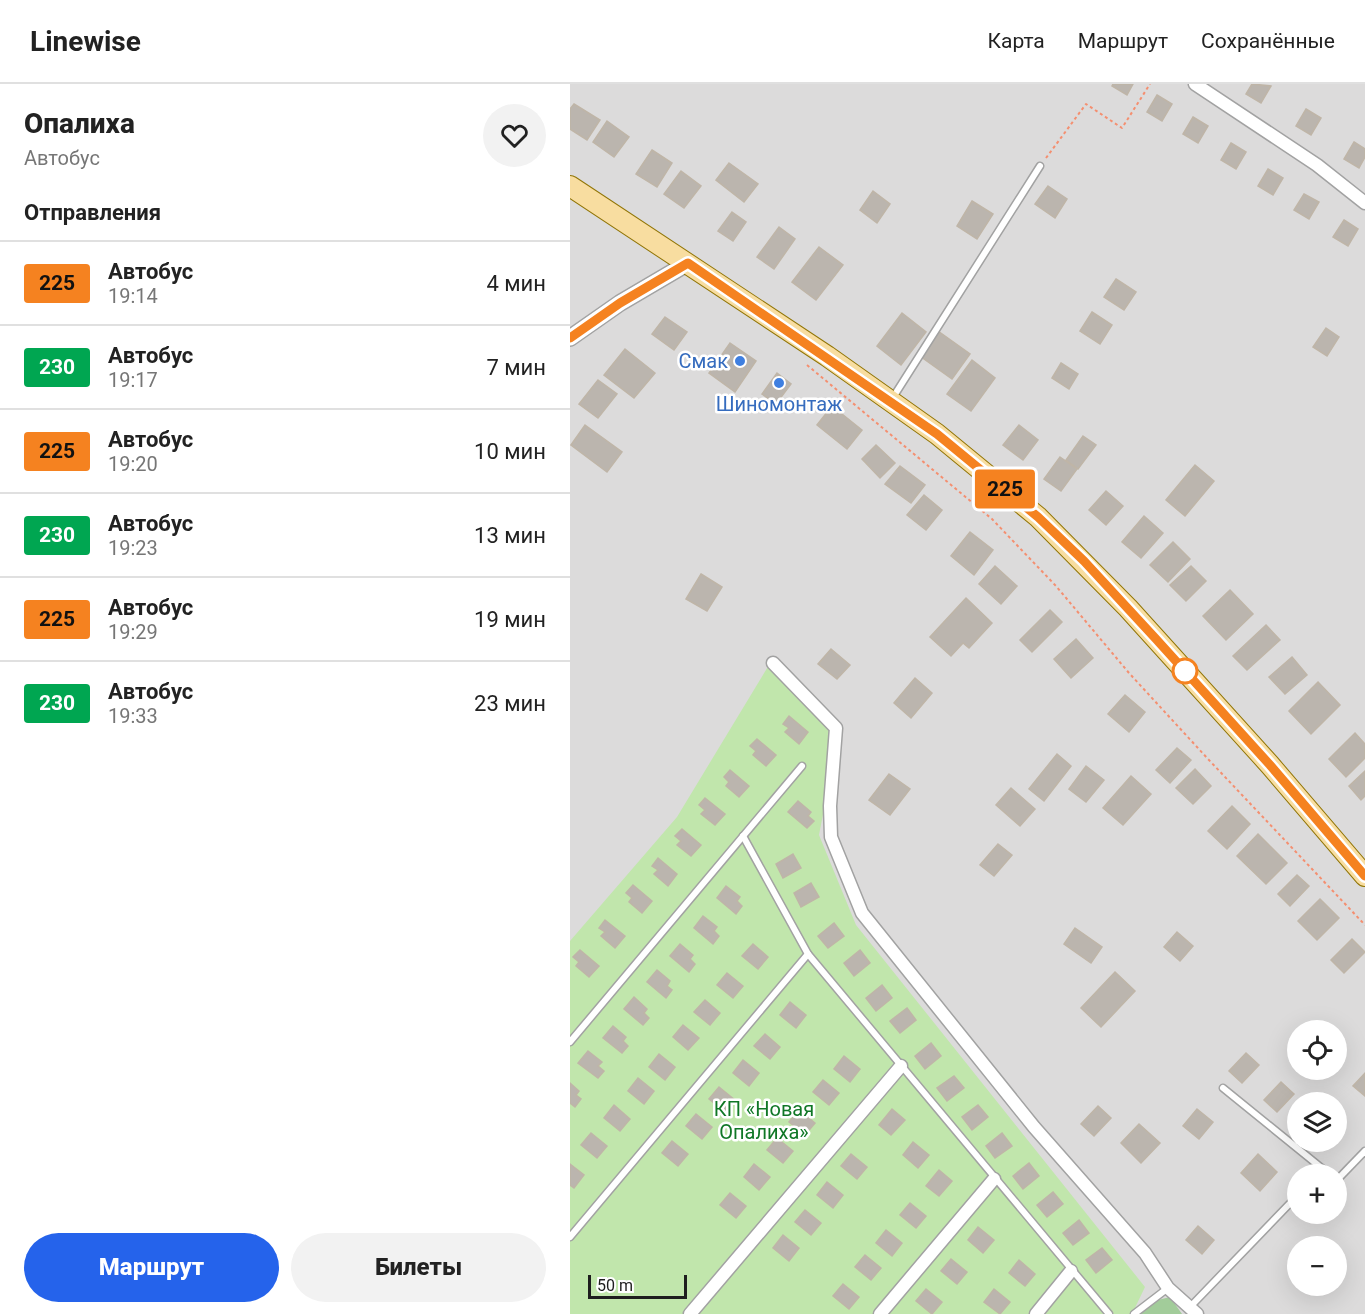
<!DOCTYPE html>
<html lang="ru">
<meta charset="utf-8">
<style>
:root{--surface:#fff;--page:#f2f2f2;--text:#222;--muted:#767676;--line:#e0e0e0;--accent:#2563eb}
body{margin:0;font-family:Roboto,sans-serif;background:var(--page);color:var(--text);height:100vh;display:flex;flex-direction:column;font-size:22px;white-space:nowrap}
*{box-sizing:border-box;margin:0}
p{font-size:20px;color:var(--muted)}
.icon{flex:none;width:33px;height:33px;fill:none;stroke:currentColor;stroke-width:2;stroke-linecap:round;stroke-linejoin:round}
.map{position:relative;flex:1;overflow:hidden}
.details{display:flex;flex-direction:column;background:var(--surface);width:570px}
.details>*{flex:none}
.badge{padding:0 12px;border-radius:4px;font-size:21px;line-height:39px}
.fabs{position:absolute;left:717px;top:936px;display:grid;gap:12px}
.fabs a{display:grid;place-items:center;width:60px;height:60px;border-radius:50%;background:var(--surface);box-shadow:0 6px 24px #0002;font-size:30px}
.scale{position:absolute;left:18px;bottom:15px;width:99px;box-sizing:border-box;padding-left:6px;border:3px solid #1e1e1e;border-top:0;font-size:16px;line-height:21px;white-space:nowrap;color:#1e1e1e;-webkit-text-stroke:4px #fff;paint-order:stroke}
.map>.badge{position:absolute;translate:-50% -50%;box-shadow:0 0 0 3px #fff}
h2{padding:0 24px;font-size:22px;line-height:54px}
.round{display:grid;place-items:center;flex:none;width:63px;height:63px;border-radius:32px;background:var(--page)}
.summary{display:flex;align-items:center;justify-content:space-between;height:102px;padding:0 24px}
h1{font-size:28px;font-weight:800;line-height:45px}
.cta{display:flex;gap:12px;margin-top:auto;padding:12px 24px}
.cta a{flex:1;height:69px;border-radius:36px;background:var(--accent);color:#fff;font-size:24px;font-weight:800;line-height:69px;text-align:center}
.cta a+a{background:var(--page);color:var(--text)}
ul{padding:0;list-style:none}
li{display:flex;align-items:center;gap:18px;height:84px;padding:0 24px;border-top:2px solid var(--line)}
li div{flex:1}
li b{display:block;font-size:22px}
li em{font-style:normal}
li .badge{min-width:66px;font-weight:700;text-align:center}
header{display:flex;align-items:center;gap:36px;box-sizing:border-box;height:84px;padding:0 30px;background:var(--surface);border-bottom:2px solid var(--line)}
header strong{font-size:28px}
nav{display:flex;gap:33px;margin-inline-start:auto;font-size:21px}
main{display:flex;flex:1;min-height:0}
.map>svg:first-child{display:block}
</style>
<header>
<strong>Linewise</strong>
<nav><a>Карта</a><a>Маршрут</a><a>Сохранённые</a></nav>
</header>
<main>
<section class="details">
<div class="summary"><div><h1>Опалиха</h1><p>Автобус</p></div><a class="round"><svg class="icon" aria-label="heart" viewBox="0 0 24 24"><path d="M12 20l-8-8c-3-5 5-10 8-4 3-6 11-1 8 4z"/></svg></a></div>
<h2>Отправления</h2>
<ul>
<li><span class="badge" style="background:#f58220;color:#111">225</span><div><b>Автобус</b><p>19:14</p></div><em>4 мин</em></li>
<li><span class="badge" style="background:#00a651;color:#fff">230</span><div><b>Автобус</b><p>19:17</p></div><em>7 мин</em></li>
<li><span class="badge" style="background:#f58220;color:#111">225</span><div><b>Автобус</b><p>19:20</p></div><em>10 мин</em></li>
<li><span class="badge" style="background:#00a651;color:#fff">230</span><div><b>Автобус</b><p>19:23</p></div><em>13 мин</em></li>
<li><span class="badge" style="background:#f58220;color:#111">225</span><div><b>Автобус</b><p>19:29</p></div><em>19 мин</em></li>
<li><span class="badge" style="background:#00a651;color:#fff">230</span><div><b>Автобус</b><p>19:33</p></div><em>23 мин</em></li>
</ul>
<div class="cta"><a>Маршрут</a><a>Билеты</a></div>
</section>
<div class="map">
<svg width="795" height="1230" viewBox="0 0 795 1230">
<rect width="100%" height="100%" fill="#eeece4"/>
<path fill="#dcdbdb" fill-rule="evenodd" d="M0,0H795V1230H0ZM728,946H766V986H728ZM728,1018H766V1058H728ZM728,1090H766V1130H728ZM728,1162H766V1202H728Z"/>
<polygon fill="#c1e6ac" points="202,576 270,643 249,751 286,841 575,1203 562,1230 0,1230 0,857 107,733"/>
<polygon fill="#a2cc9a" points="600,1213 612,1230 570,1230 576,1219"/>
<g fill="#bbb5ae" stroke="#bfb5a7" stroke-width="1.5">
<polygon points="543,0 563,0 557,11 542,2"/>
<polygon points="682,0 701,2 691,19 676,10"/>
<polygon points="587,11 602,20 592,37 577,28"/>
<polygon points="4,20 30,36 17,56 0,45 0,25"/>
<polygon points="736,25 751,34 741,51 726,42"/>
<polygon points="623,33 638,42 628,59 613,50"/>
<polygon points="37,37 59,53 44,73 23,58"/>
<polygon points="784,58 795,65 795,73 789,84 774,75"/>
<polygon points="661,59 676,68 666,85 651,76"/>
<polygon points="82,66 102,79 87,103 66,90"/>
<polygon points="159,79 188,100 174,118 146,96"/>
<polygon points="698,85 713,94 703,111 688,102"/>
<polygon points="111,87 131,102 114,124 94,110"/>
<polygon points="478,102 497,115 485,134 465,120"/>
<polygon points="303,107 320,120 307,139 290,126"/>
<polygon points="734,110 749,118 739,135 724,126"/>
<polygon points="402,117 423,130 407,155 387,142"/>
<polygon points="162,128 176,138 163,157 148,147"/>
<polygon points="774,136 788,145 778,162 763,153"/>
<polygon points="209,143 225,155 204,185 187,173"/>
<polygon points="249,163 273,181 246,216 222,198"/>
<polygon points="546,195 566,208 554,226 534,213"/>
<polygon points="522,228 542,241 530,260 510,247"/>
<polygon points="332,229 356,248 331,281 307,262"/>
<polygon points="95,233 117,248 104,266 82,250"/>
<polygon points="756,244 769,253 757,272 743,263"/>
<polygon points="368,247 400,270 382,295 350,272"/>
<polygon points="160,259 186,277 165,308 139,289"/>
<polygon points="55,265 85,289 64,314 34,291"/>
<polygon points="402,276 425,294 401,327 377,310"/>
<polygon points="491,279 508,290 499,305 482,294"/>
<polygon points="207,289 221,300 206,320 192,310"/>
<polygon points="28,296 47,310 28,334 9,320"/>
<polygon points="262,322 292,346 277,365 247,341"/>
<polygon points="15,341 52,368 37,388 1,361"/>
<polygon points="449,341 468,356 453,376 433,361"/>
<polygon points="513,352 526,361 508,385 496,376"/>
<polygon points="306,361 325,379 310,394 292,375"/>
<polygon points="490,373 507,385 491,407 474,395"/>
<polygon points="625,381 644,397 615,432 596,416"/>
<polygon points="330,382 355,401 341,419 315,400"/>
<polygon points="536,407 553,422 536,441 519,426"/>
<polygon points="354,411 372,426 356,446 337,431"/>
<polygon points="574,432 593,449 571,474 552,458"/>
<polygon points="400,448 423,466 404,491 381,472"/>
<polygon points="603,458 620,475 598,498 580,481"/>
<polygon points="425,482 447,502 431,520 409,500"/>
<polygon points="621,482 636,497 616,517 600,501"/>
<polygon points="131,490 152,503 137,527 116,515"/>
<polygon points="660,506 683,530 656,556 633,532"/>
<polygon points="396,514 422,539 399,564 393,559 381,572 360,553"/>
<polygon points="480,526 492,538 462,568 450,556"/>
<polygon points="696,541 710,556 677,586 663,572"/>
<polygon points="506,555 523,574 501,594 484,575"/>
<polygon points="261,565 280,581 267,595 248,580"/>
<polygon points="722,573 737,591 715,610 699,593"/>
<polygon points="345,594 362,609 341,634 324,619"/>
<polygon points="748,598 770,621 741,650 719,627"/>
<polygon points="555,611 575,628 559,648 538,630"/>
<polygon points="219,632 238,648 229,660 215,648 219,644 213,640"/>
<polygon points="785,649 795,660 795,674 776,693 759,675"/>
<polygon points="187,655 206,671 196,682 183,671 186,667 180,662"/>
<polygon points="607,664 621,676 600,699 586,686"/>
<polygon points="487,670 501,682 474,717 459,705"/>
<polygon points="516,682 534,696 516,718 499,705"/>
<polygon points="625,685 641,702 623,720 606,704"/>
<polygon points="160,686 179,702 169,713 156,702 159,698 154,693"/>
<polygon points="795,687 795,712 791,716 779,702"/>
<polygon points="319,690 340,705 320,731 299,716"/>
<polygon points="561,692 581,710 553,741 533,724"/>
<polygon points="441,704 465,725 450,742 426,721"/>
<polygon points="135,714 155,730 145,741 131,730 135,726 129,721"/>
<polygon points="228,717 241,728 238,732 244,737 237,744 218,728"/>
<polygon points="662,722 680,740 657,765 638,747"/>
<polygon points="112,745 131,761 121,772 107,761 111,757 105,752"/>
<polygon points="688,750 717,779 696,800 667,772"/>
<polygon points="428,760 442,771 424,792 410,781"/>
<polygon points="223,770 231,784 213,794 206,780"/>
<polygon points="88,774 107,790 98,802 84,790 88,786 82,782"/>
<polygon points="727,791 739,802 720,822 708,810"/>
<polygon points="241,799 249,813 231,823 224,809"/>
<polygon points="63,801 82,817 72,829 59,818 62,814 56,809"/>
<polygon points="156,802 170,813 167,817 172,822 166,830 147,814"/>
<polygon points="750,815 769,834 747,856 728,837"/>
<polygon points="133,832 147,843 144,847 149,852 143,860 124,844"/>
<polygon points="35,836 55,852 45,864 31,852 35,848 29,844"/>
<polygon points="264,839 274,852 258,864 248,852"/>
<polygon points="505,844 532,863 521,879 494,860"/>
<polygon points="607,848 623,862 610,877 594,863"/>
<polygon points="782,855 795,868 774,889 761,876"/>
<polygon points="110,860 123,871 120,875 125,880 119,888 100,872"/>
<polygon points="183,860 198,873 188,885 172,872"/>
<polygon points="10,866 29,882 19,893 6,882 9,878 3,873"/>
<polygon points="290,866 300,879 284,892 274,879"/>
<polygon points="87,886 100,897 97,902 102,906 96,914 77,898"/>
<polygon points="545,888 565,907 531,943 511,924"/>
<polygon points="157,889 173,902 163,914 147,901"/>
<polygon points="312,901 322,914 306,927 296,914"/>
<polygon points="64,913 77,925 74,929 79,934 73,941 54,925"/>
<polygon points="135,916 150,929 140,941 124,928"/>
<polygon points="220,918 236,931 226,944 210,931"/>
<polygon points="337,924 346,936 330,949 320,937"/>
<polygon points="113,941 129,954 118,966 103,953"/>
<polygon points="43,942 56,953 53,957 58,962 52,969 33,954"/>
<polygon points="195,950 210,963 200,975 184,962"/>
<polygon points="361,959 371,972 355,985 345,972"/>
<polygon points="18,967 32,978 28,982 34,987 28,994 8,979"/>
<polygon points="676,969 689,981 672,999 659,987"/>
<polygon points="89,970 105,983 95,996 79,983"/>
<polygon points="274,972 290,985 280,998 264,985"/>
<polygon points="173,976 189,989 179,1002 163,989"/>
<polygon points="795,989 795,1012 783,1002"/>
<polygon points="384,992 394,1004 377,1017 367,1004"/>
<polygon points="68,994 84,1007 74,1020 58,1007"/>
<polygon points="253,996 269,1009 259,1021 243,1008"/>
<polygon points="711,998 724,1010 707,1028 694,1016"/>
<polygon points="0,999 9,1007 6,1011 11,1015 5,1023 0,1019"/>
<polygon points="149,1003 165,1016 155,1028 139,1015"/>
<polygon points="44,1021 60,1035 50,1047 34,1034"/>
<polygon points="408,1021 418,1033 402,1046 392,1033"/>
<polygon points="528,1022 541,1034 524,1052 511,1040"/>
<polygon points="322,1025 335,1036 321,1051 309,1041"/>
<polygon points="627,1025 643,1038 629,1055 613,1042"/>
<polygon points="229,1026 245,1039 235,1051 219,1038"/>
<polygon points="126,1030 142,1043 132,1055 116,1042"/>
<polygon points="569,1040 590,1059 571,1079 551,1059"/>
<polygon points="21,1049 37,1062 27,1074 11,1061"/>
<polygon points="432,1049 442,1062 425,1074 416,1062"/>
<polygon points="207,1054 223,1067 213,1079 197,1066"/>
<polygon points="102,1057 118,1070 108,1082 92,1069"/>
<polygon points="343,1058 359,1071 348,1084 333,1071"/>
<polygon points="281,1070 297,1083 287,1095 271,1082"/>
<polygon points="688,1070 707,1088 690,1107 671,1089"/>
<polygon points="459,1079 469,1092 453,1105 443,1092"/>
<polygon points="0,1080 14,1091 4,1104 0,1101"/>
<polygon points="184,1080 200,1093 189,1106 174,1093"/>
<polygon points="369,1086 382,1097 369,1112 356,1102"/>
<polygon points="257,1098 273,1111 263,1124 247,1111"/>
<polygon points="483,1108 493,1120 477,1133 467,1121"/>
<polygon points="160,1109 176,1122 166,1134 150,1121"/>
<polygon points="340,1119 356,1132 346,1144 330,1131"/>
<polygon points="235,1126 251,1139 241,1151 225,1138"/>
<polygon points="509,1136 519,1149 503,1161 493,1149"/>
<polygon points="628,1142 644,1156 632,1170 616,1156"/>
<polygon points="408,1143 424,1156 413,1169 398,1156"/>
<polygon points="316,1146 332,1159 322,1172 306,1159"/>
<polygon points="213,1151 229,1164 219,1177 203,1164"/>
<polygon points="532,1164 542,1176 526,1189 516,1176"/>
<polygon points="295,1171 311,1184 301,1196 285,1183"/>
<polygon points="381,1175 397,1188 387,1200 371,1187"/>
<polygon points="449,1176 465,1190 455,1202 439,1189"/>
<polygon points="273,1200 289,1213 279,1225 263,1212"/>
<polygon points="356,1205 372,1218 362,1230 346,1217"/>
<polygon points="424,1205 440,1218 430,1230 414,1218"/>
</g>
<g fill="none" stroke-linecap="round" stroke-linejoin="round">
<defs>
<g id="service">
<polyline points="322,315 470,82"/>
<polyline points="173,752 238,870 539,1230"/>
<polyline points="0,958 232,682"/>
<polyline points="653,1004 759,1090"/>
<polyline points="766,1097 795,1067"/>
<polyline points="0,1153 238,870"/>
<polyline points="620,1223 728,1111"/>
<polyline points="564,1230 598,1204"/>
</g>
<g id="minor">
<polyline points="625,0 747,81 795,119"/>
<polyline points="203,579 266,644 260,722 261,753 292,829 464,1043 575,1169 598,1204 627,1230"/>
<polyline points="120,1230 331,982"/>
<polyline points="310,1230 424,1095"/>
<polyline points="466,1230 501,1187"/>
</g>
<polyline id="tertiary" points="0,254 50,219 118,179"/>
<polyline id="primary" points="0,102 257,272 367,350 468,433 558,524 700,681 795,792"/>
</defs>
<use href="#service" stroke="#a2a2a2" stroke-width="9"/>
<use href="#minor" stroke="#a2a2a2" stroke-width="15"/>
<use href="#tertiary" stroke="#a2a2a2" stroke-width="18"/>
<use href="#primary" stroke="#917506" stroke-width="22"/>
<g stroke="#f48f70" stroke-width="2" stroke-dasharray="3 3" stroke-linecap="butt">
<polyline points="476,74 516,20 552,44 580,0"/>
<polyline points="237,281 422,435 486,502 559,589 638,675 795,841"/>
</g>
<use href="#service" stroke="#fff" stroke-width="6"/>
<use href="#minor" stroke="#fff" stroke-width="12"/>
<use href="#tertiary" stroke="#fff" stroke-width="15"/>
<use href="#primary" stroke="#f8dda0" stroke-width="20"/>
</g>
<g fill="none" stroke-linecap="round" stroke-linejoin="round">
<defs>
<polyline id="line" points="0,254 50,219 118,179 367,350 468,433 514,477 586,555 700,681 795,792"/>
</defs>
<use href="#line" stroke="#fff" stroke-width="14"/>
<use href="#line" stroke="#f58220" stroke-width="9"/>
</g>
<g fill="#3f7fe0" stroke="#fff" stroke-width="2">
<circle cx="170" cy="277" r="6"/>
<circle cx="209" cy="299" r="6"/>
</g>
<circle fill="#fff" stroke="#f58220" stroke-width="3" cx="615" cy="587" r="12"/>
<g text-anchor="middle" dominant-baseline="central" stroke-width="5" stroke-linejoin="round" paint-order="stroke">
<g font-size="20" fill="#366cbe" stroke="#fff" text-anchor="end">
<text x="158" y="277">Смак</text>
<text x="209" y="320" text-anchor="middle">Шиномонтаж</text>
</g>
<g font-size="20" fill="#107726" stroke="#fff">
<text x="194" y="1025">КП «Новая<tspan x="194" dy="23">Опалиха»</tspan></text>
</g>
</g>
</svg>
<div class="fabs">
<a><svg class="icon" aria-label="locate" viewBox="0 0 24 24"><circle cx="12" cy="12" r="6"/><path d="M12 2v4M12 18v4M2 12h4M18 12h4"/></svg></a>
<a><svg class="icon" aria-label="layers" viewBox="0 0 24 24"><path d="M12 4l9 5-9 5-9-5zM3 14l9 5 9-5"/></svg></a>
<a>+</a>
<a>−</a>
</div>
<div class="scale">50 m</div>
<b class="badge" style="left:435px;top:405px;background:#f58220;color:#111">225</b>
</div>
</main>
